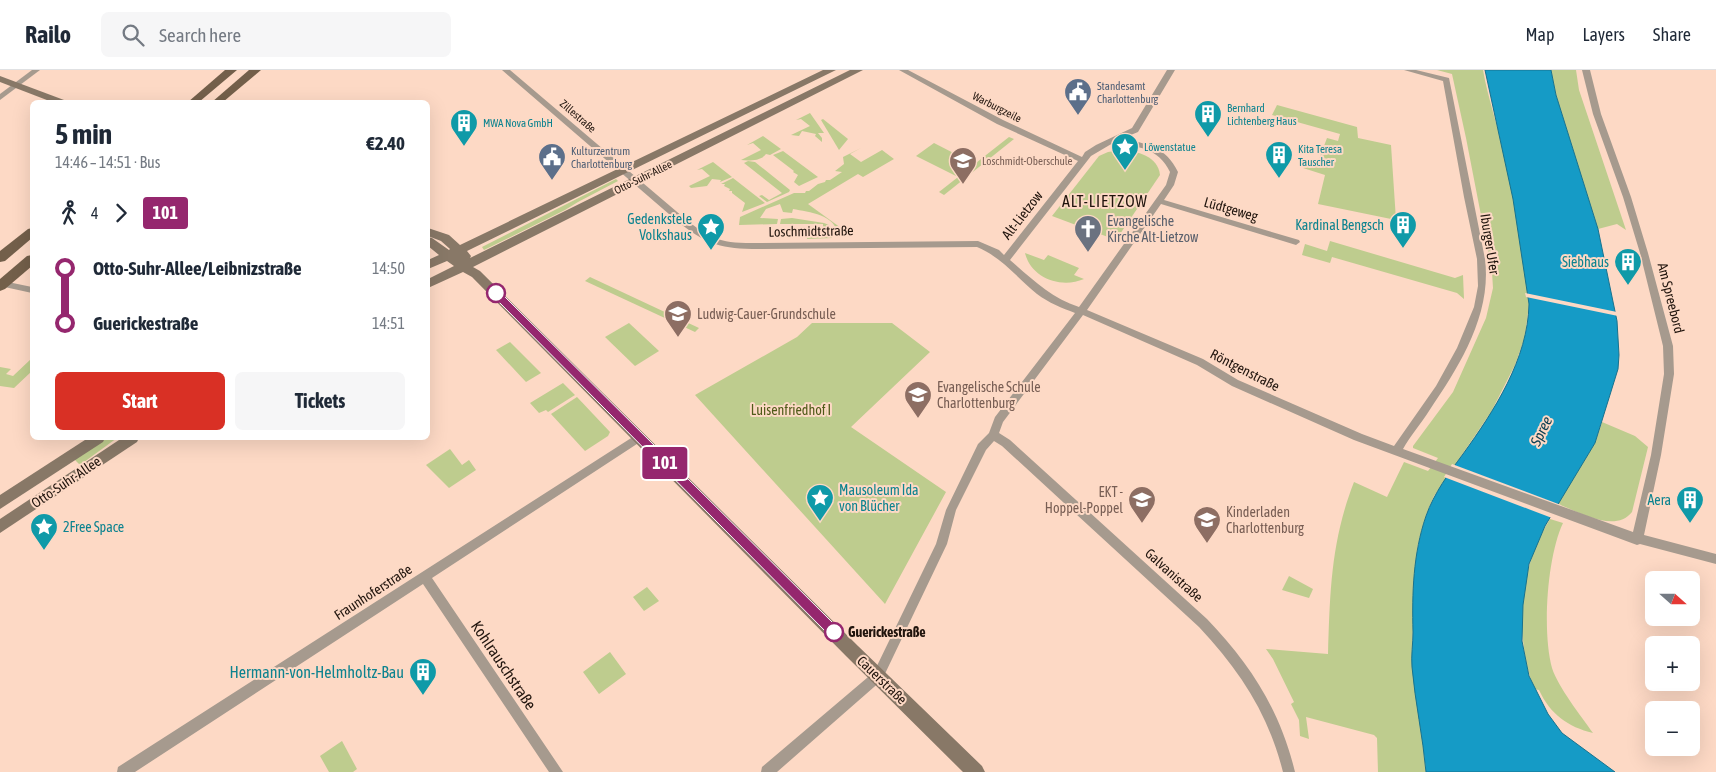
<!DOCTYPE html>
<meta charset="utf-8">
<style>
:root{--surface:#fff;--page:#f6f6f7;--text:#1f2937;--muted:#747a83;--line:#e0e1e3;--accent:#d93025}
body{margin:0;font-family:"Asap Condensed",sans-serif;background:var(--page);color:var(--text);height:100vh;display:flex;flex-direction:column;font-size:19px;white-space:nowrap}
*{box-sizing:border-box;margin:0}
p{font-size:16px;color:var(--muted)}
.icon{flex:none;width:28px;height:28px;fill:none;stroke:currentColor;stroke-width:2;stroke-linecap:round;stroke-linejoin:round}
.map{position:relative;flex:1;overflow:hidden}
.details{position:absolute;left:30px;top:30px;width:400px;height:340px;display:flex;flex-direction:column;background:var(--surface);border-radius:8px;box-shadow:0 5px 20px #0002}
.details>*{flex:none}
.badge{padding:0 10px;border-radius:4px;font-size:18px;line-height:32px}
.needle{width:32px;rotate:111deg}
.buttons{position:absolute;left:1645px;top:501px;display:grid;gap:10px}
.buttons a{display:grid;place-items:center;width:55px;height:55px;border-radius:8px;background:var(--surface);box-shadow:0 5px 20px #0002;font-size:25px}
.map>.badge{position:absolute;translate:-50% -50%;box-shadow:0 0 0 2px #fff}
.legs{display:flex;align-items:center;gap:8px;height:55px;padding:0 25px;font-size:16px}
.legs p{margin-inline-start:auto}
.head{display:flex;align-items:center;justify-content:space-between;height:85px;padding:0 25px}
h1{font-size:28px;font-weight:700;line-height:38px}
.action{display:flex;gap:10px;margin-top:auto;padding:10px 25px}
.action a{flex:1;height:58px;border-radius:8px;background:var(--accent);color:#fff;font-size:20px;font-weight:700;line-height:58px;text-align:center}
.action a+a{background:var(--page);color:var(--text)}
ul{padding:0 25px;list-style:none}
li{display:flex;align-items:center;gap:18px;height:55px;font-size:19px}
li i{display:grid;place-items:center;width:8px;height:100%;margin:0 6px;background:currentColor}
li i::after{content:'';width:12px;height:12px;margin:-6px;border:4px solid;border-radius:50%;background:var(--surface)}
li p{margin-inline-start:auto}
li:first-child i{background:linear-gradient(#0000 50%,currentColor 0)}
li:last-child i{background:linear-gradient(currentColor 50%,#0000 0)}
header{display:flex;align-items:center;gap:30px;box-sizing:border-box;height:70px;padding:0 25px;background:var(--surface);border-bottom:1px solid var(--line)}
header strong{font-size:24px}
nav{display:flex;gap:28px;margin-inline-start:auto;font-size:18px}
.search{width:350px;height:45px;background:var(--page);display:flex;align-items:center;gap:12px;box-sizing:border-box;padding:0 18px;border-radius:8px;color:var(--muted);font-size:19px}
.map>svg:first-child{display:block}
</style>
<header>
<strong>Railo</strong>
<div class="search"><svg class="icon" aria-label="search" viewBox="0 0 24 24"><circle cx="10" cy="10" r="6"/><path d="M15 15l6 6"/></svg>Search here</div>
<nav><a>Map</a><a>Layers</a><a>Share</a></nav>
</header>
<div class="map">
<svg width="1716" height="702" viewBox="0 0 1716 702">
<rect width="100%" height="100%" fill="#fdd9c5"/>
<g fill="#becc8e">
<path d="M1437,0H1483C1488,28 1497,54 1504,82C1516,132 1522,183 1529,234L1525,267L1515,295L1491,342L1434,426L1426,445L1417,479L1412,578L1426,702H1378L1377,668L1374,665L1306,647L1309,669L1300,666L1299,650L1291,634L1294,632L1273,589L1266,579L1328,584C1330,521 1331,471 1354,412L1387,427L1404,392L1428,401L1438,388L1413,378V376L1453,322L1486,248L1493,218L1492,202L1466,68L1452,4Z"/>
<polygon points="1551,0 1576,0 1579,20 1626,160 1617,154 1598,159 1556,25"/>
<polygon points="1277,35 1357,57 1358,68 1391,75 1396,150 1318,134 1325,105 1303,98 1307,89 1318,92 1327,68 1338,71 1340,64 1272,45"/>
<polygon points="810,43 824,63 818,63 822,68 822,72 815,66 816,64 802,61 799,66 791,65 810,56 801,49 796,50"/>
<polygon points="823,49 848,69 839,80 821,50"/>
<path d="M763,66L781,79L770,85L766,84C761,91 749,91 741,90L761,80L753,73L747,75Z"/>
<polygon points="1009,67 1014,69 944,125 939,122"/>
<polygon points="934,73 973,93 956,106 916,86"/>
<path d="M861,78L850,84L861,92L882,80L894,89L863,107L858,104L808,134L841,158V166H837C838,145 809,142 793,139L792,143L783,142L780,134L766,139L760,148L778,149L777,154L739,155L740,147L794,123H805L806,121H809L818,114L825,112L826,110H830L842,102L835,101L844,94L843,87Z"/>
<path d="M1121,80C1137,81 1158,86 1160,105L1116,170L1052,146L1099,86L1108,82Z"/>
<polygon points="783,81 818,107 799,116 794,112 798,105 793,102 794,101 773,85"/>
<polygon points="748,91 755,92 790,120 789,122 767,132 759,126 762,125 769,130 782,123 744,93"/>
<polygon points="713,92 732,107 720,112 721,110 712,109 707,116 691,118 689,116 710,106 702,99 697,100"/>
<polygon points="733,108 765,133 742,142 745,133 732,123 732,121 729,121 730,119 724,116 725,114 721,114"/>
<polygon points="616,109 618,111 578,132 565,140 484,180 482,177"/>
<polygon points="792,148 824,153 829,155 833,161 832,168 807,169 807,166 823,166 823,154 780,154 781,149"/>
<polygon points="1330,171 1455,208 1463,205 1464,229 1457,223 1332,187 1330,193 1302,185 1305,174 1327,181"/>
<path d="M1025,183L1044,190L1048,185L1079,198L1074,205L1084,209C1061,219 1031,208 1025,183Z"/>
<polygon points="590,207 699,258 695,262 585,211"/>
<polygon points="629,253 659,281 635,296 605,267"/>
<polygon points="812,253 892,253 930,282 851,357 946,422 885,534 695,325 797,267"/>
<polygon points="510,272 541,303 526,312 496,280"/>
<polygon points="31,289 32,301 14,318 0,316 0,297 11,299 6,304 13,306"/>
<polygon points="563,313 575,325 548,342 546,340 539,343 530,333"/>
<polygon points="577,327 610,362 608,366 585,381 551,344"/>
<path d="M1602,352L1635,366L1648,377L1632,442C1615,464 1577,441 1558,434L1595,373Z"/>
<polygon points="107,368 117,368 80,395 74,389"/>
<polygon points="450,379 462,395 469,390 476,400 449,418 426,395"/>
<path d="M1550,449L1563,453C1547,487 1542,562 1552,598C1558,617 1581,646 1593,663C1568,657 1550,644 1539,620L1534,619C1514,565 1519,497 1550,449Z"/>
<polygon points="1289,506 1313,519 1309,528 1282,520"/>
<polygon points="647,517 659,531 644,541 633,527"/>
<polygon points="610,582 626,604 599,624 583,602"/>
<polygon points="342,671 357,699 353,702 329,702 320,686"/>
</g>
<path fill="#159bc6" stroke="#18728e" d="M1485,0H1551L1556,25L1598,159L1617,251L1619,285L1618,299L1595,373L1545,456L1529,494L1523,535L1522,571L1529,606L1548,644L1562,663L1615,702H1426C1423,667 1415,632 1412,597C1411,585 1413,574 1413,562C1412,523 1413,484 1426,446C1434,423 1449,403 1463,384C1494,341 1528,289 1529,234L1513,129Z"/>
<g fill="#fdd9c5">
<polygon points="1525,223 1617,242 1618,246 1526,227"/>
<polygon points="1452,394 1561,435 1552,448 1444,407"/>
</g>
<g fill="none" stroke-linecap="round" stroke-linejoin="round">
<g fill="#a69a8e" fill-rule="evenodd">
<polygon points="32,0 40,0 0,30 0,24"/>
<path d="M502,0H510L683,147C709,168 718,173 752,173L978,171L999,180L1004,185L1078,91L997,54L899,0H908L1003,50L1082,87L1085,82L1096,75L1132,58L1167,0H1175L1138,62L1121,69C1147,73 1166,77 1178,102L1174,115L1164,130L1299,170L1300,172L1296,175L1161,134L1087,240L1203,289L1238,310L1362,364L1394,376L1436,316L1457,278L1474,237L1478,216L1477,189L1464,127L1443,11L1404,0H1416L1449,8L1485,189C1492,245 1459,297 1429,341C1421,354 1410,366 1403,379L1633,462L1651,385L1664,304L1663,276L1640,183L1623,127L1593,44L1582,0H1590L1601,44L1631,127L1648,183L1673,276L1674,304L1661,385L1644,465L1716,484V494L1640,474L1637,475L1354,370L1232,316L1197,295L1083,245L1003,352L999,363L1010,370L1207,549C1251,595 1280,640 1295,702H1283C1268,643 1240,601 1199,557L1002,376L994,371L986,380L956,440L947,474L882,610L777,702H761L762,697L874,602L936,474L946,440L978,374L989,363L995,347L1075,243C1062,238 1049,233 1037,224C1016,207 1003,188 977,177L752,179C717,178 705,173 677,151ZM1113,73C1137,76 1159,78 1170,102L1166,115L1079,237C1051,228 1032,209 1010,190L1091,86Z"/>
<polygon points="3,211 32,217 32,223 0,216 0,212"/>
<polygon points="639,363 643,364 644,367 643,370 432,508 563,702 549,702 423,514 135,702 117,702 118,697"/>
</g>
<g fill="#887867" fill-rule="evenodd">
<polygon points="823,0 836,0 467,181 471,186 470,188 850,0 863,0 473,197 480,201 858,576 982,696 985,702 963,702 846,586 472,207 463,202 428,218 428,209 454,196 447,191 428,199 428,190 439,185 428,176 428,167 432,168 449,180 450,179 441,171 428,166 428,158 449,165 460,175"/>
<polygon points="0,6 64,30 65,32 52,32 0,12"/>
<polygon points="88,368 105,368 103,372 0,439 0,425"/>
<polygon points="122,368 139,368 137,372 0,463 0,449"/>
</g>
<g fill="#735f4a" fill-rule="evenodd">
<polygon points="225,0 237,0 199,32 188,32"/>
<polygon points="249,0 261,0 223,32 212,32"/>
<polygon points="32,158 32,168 5,191 0,192 0,181 28,159"/>
<polygon points="32,185 32,196 5,219 0,221 0,209 27,186"/>
</g>
</g>
<polygon fill="#95276e" stroke="#fff" points="496,220 499,221 838,558 839,562 838,566 834,567 830,566 493,226 493,221"/>
<defs>
<symbol id="civic-pin" viewBox="-11 -11 22 30"><path d="M0 17L-7.5 6A9.5 9.5 0 1 1 7.5 6Z" fill="#5c6f8a" stroke="#fdd9c5"/><path d="M-.6-6.5H3V-4.5H.6V-3L4-1V1h2V6H-6V1h2V-1L-.6-3ZM-1.2 2.5V6h2.4V2.5Z" fill="#fff"/></symbol>
<symbol id="building-pin" viewBox="-11 -11 22 30"><path d="M0 17L-7.5 6A9.5 9.5 0 1 1 7.5 6Z" fill="#0f9aa8" stroke="#fdd9c5"/><path d="M-4-6H4V6H1V3H-1V6H-4ZM-2.5-4.3h1.7v1.8h-1.7ZM.8-4.3h1.7v1.8H.8ZM-2.5-1h1.7V.8h-1.7ZM.8-1h1.7V.8H.8Z" fill="#fff"/></symbol>
<symbol id="sight-pin" viewBox="-11 -11 22 30"><path d="M0 17L-7.5 6A9.5 9.5 0 1 1 7.5 6Z" fill="#0f9aa8" stroke="#fdd9c5"/><path d="M0-6L1.8-2.2L6-1.7L2.9 1.2L3.7 5.4L0 3.3L-3.7 5.4L-2.9 1.2L-6-1.7L-1.8-2.2Z" fill="#fff"/></symbol>
<symbol id="school-pin" viewBox="-11 -11 22 30"><path d="M0 17L-7.5 6A9.5 9.5 0 1 1 7.5 6Z" fill="#8d6e63" stroke="#fdd9c5"/><path d="M0-5L7-2L0 1L-7-2ZM-4 1L0 2.5L4 1V4Q0 6-4 4Z" fill="#fff"/></symbol>
<symbol id="church-pin" viewBox="-11 -11 22 30"><path d="M0 17L-7.5 6A9.5 9.5 0 1 1 7.5 6Z" fill="#6b7280" stroke="#fdd9c5"/><path d="M-1.2-6h2.4v3.5h3.3v2.4h-3.3V6h-2.4V-.1h-3.3v-2.4h3.3Z" fill="#fff"/></symbol>
</defs>
<g fill-rule="evenodd">
<use href="#civic-pin" x="1062" y="6" width="32" height="43"/>
<use href="#building-pin" x="1192" y="28" width="32" height="43"/>
<use href="#building-pin" x="448" y="37" width="32" height="43"/>
<use href="#sight-pin" x="1109" y="61" width="32" height="43"/>
<use href="#building-pin" x="1263" y="69" width="32" height="43"/>
<use href="#civic-pin" x="536" y="71" width="32" height="43"/>
<use href="#school-pin" x="947" y="75" width="32" height="43"/>
<use href="#building-pin" x="1387" y="139" width="32" height="43"/>
<use href="#sight-pin" x="695" y="141" width="32" height="43"/>
<use href="#church-pin" x="1072" y="143" width="32" height="43"/>
<use href="#building-pin" x="1612" y="176" width="32" height="43"/>
<use href="#school-pin" x="662" y="228" width="32" height="43"/>
<use href="#school-pin" x="902" y="309" width="32" height="43"/>
<use href="#sight-pin" x="804" y="412" width="32" height="43"/>
<use href="#school-pin" x="1126" y="414" width="32" height="43"/>
<use href="#building-pin" x="1674" y="414" width="32" height="43"/>
<use href="#school-pin" x="1191" y="434" width="32" height="43"/>
<use href="#sight-pin" x="28" y="441" width="32" height="43"/>
<use href="#building-pin" x="407" y="586" width="32" height="43"/>
</g>
<g fill="#fff" stroke="#95276e" stroke-width="2.5">
<circle cx="496" cy="223" r="9"/>
<circle cx="834" cy="562" r="9"/>
</g>
<g text-anchor="middle" dominant-baseline="central" stroke-width="4" stroke-linejoin="round" paint-order="stroke">
<g font-size="11" fill="#4e5e75" stroke="#fdd9c5" text-anchor="start">
<text x="1097" y="16">Standesamt<tspan x="1097" dy="13">Charlottenburg</tspan></text>
<text x="571" y="81">Kulturzentrum<tspan x="571" dy="13">Charlottenburg</tspan></text>
</g>
<g font-size="11" fill="#20140d" stroke="#fdd9c5">
<text transform="translate(997 37) rotate(27)">Warburgzeile</text>
<text transform="translate(578 46) rotate(41)">Zillestraße</text>
<text transform="translate(643 107) rotate(-26)">Otto-Suhr-Allee</text>
</g>
<g font-size="11" fill="#0d838f" stroke="#fdd9c5" text-anchor="start">
<text x="1227" y="38">Bernhard<tspan x="1227" dy="13">Lichtenberg Haus</tspan></text>
<text x="483" y="53">MWA Nova GmbH</text>
<text x="1144" y="77">Löwenstatue</text>
<text x="1298" y="79">Kita Teresa<tspan x="1298" dy="13">Tauscher</tspan></text>
</g>
<g font-size="11" fill="#785e54" stroke="#fdd9c5" text-anchor="start">
<text x="982" y="91">Loschmidt-Oberschule</text>
</g>
<g font-size="14" fill="#20140d" stroke="#fdd9c5">
<text transform="translate(1231 139) rotate(16)">Lüdtgeweg</text>
<text transform="translate(1022 145) rotate(-52)">Alt-Lietzow</text>
<text transform="translate(811 161) rotate(-1)">Loschmidtstraße</text>
<text transform="translate(1490 174) rotate(81)">Iburger Ufer</text>
<text transform="translate(1671 228) rotate(76)">Am Spreebord</text>
<text transform="translate(1245 300) rotate(27)">Röntgenstraße</text>
<text transform="translate(66 412) rotate(-34)">Otto-Suhr-Allee</text>
<text transform="translate(1174 505) rotate(42)">Galvanistraße</text>
<text transform="translate(373 522) rotate(-33)">Fraunhoferstraße</text>
<text transform="translate(882 610) rotate(44)">Cauerstraße</text>
</g>
<g font-size="14" fill="#0d838f" stroke="#fdd9c5" text-anchor="end">
<text x="692" y="149">Gedenkstele<tspan x="692" dy="16">Volkshaus</tspan></text>
<text x="1384" y="155">Kardinal Bengsch</text>
<text x="1609" y="192">Siebhaus</text>
<text x="839" y="420" text-anchor="start">Mausoleum Ida<tspan x="839" dy="16">von Blücher</tspan></text>
<text x="1671" y="430">Aera</text>
<text x="63" y="457" text-anchor="start">2Free Space</text>
</g>
<g font-size="14" fill="#5b616d" stroke="#fdd9c5" text-anchor="start">
<text x="1107" y="151">Evangelische<tspan x="1107" dy="16">Kirche Alt-Lietzow</tspan></text>
</g>
<g font-size="14" fill="#785e54" stroke="#fdd9c5" text-anchor="start">
<text x="697" y="244">Ludwig-Cauer-Grundschule</text>
<text x="937" y="317">Evangelische Schule<tspan x="937" dy="16">Charlottenburg</tspan></text>
<text x="1123" y="422" text-anchor="end">EKT -<tspan x="1123" dy="16">Hoppel-Poppel</tspan></text>
<text x="1226" y="442">Kinderladen<tspan x="1226" dy="16">Charlottenburg</tspan></text>
</g>
<g font-size="14" fill="#4f5a18" stroke="#fdd9c5">
<text x="791" y="340">Luisenfriedhof I</text>
</g>
<g font-size="14" font-weight="bold" fill="#20140d" stroke="#fdd9c5" text-anchor="start">
<text x="848" y="562">Guerickestraße</text>
</g>
<g font-size="15" font-style="italic" fill="#0e4053" stroke="#fdd9c5">
<text transform="translate(1541 361) rotate(-64)">Spree</text>
</g>
<g font-size="16" letter-spacing="1" fill="#20140d" stroke="#fdd9c5">
<text x="1105" y="131">ALT-LIETZOW</text>
</g>
<g font-size="16" fill="#20140d" stroke="#fdd9c5">
<text transform="translate(504 595) rotate(56)">Kohlrauschstraße</text>
</g>
<g font-size="16" fill="#0d838f" stroke="#fdd9c5" text-anchor="end">
<text x="404" y="602">Hermann-von-Helmholtz-Bau</text>
</g>
</g>
</svg>
<div class="buttons">
<a><svg class="needle" viewBox="-14 -14 28 28"><path d="M0-13l5 13h-10z" fill="#e53935"/><path d="M0 13l5-13h-10z" fill="#747a83"/></svg></a>
<a>+</a>
<a>−</a>
</div>
<b class="badge" style="left:665px;top:393px;background:#95276e;color:#fff">101</b>
<section class="details">
<div class="head"><div><h1>5 min</h1><p>14:46 – 14:51 · Bus</p></div><b>€2.40</b></div>
<div class="legs"><svg class="icon" aria-label="walk" viewBox="0 0 24 24"><circle cx="13" cy="4" r="2"/><path d="M13 8l-2 6 4 7M11 14l-3 7M7 12l3-4h3l4 4"/></svg>4<svg class="icon" aria-label="forward" viewBox="0 0 24 24"><path d="M9 5l7 7-7 7"/></svg><b class="badge" style="background:#95276e;color:#fff">101</b></div>
<ul>
<li><i style="color:#95276e"></i><b>Otto-Suhr-Allee/Leibnizstraße</b><p>14:50</p></li>
<li><i style="color:#95276e"></i><b>Guerickestraße</b><p>14:51</p></li>
</ul>
<div class="action"><a>Start</a><a>Tickets</a></div>
</section>
</div>
